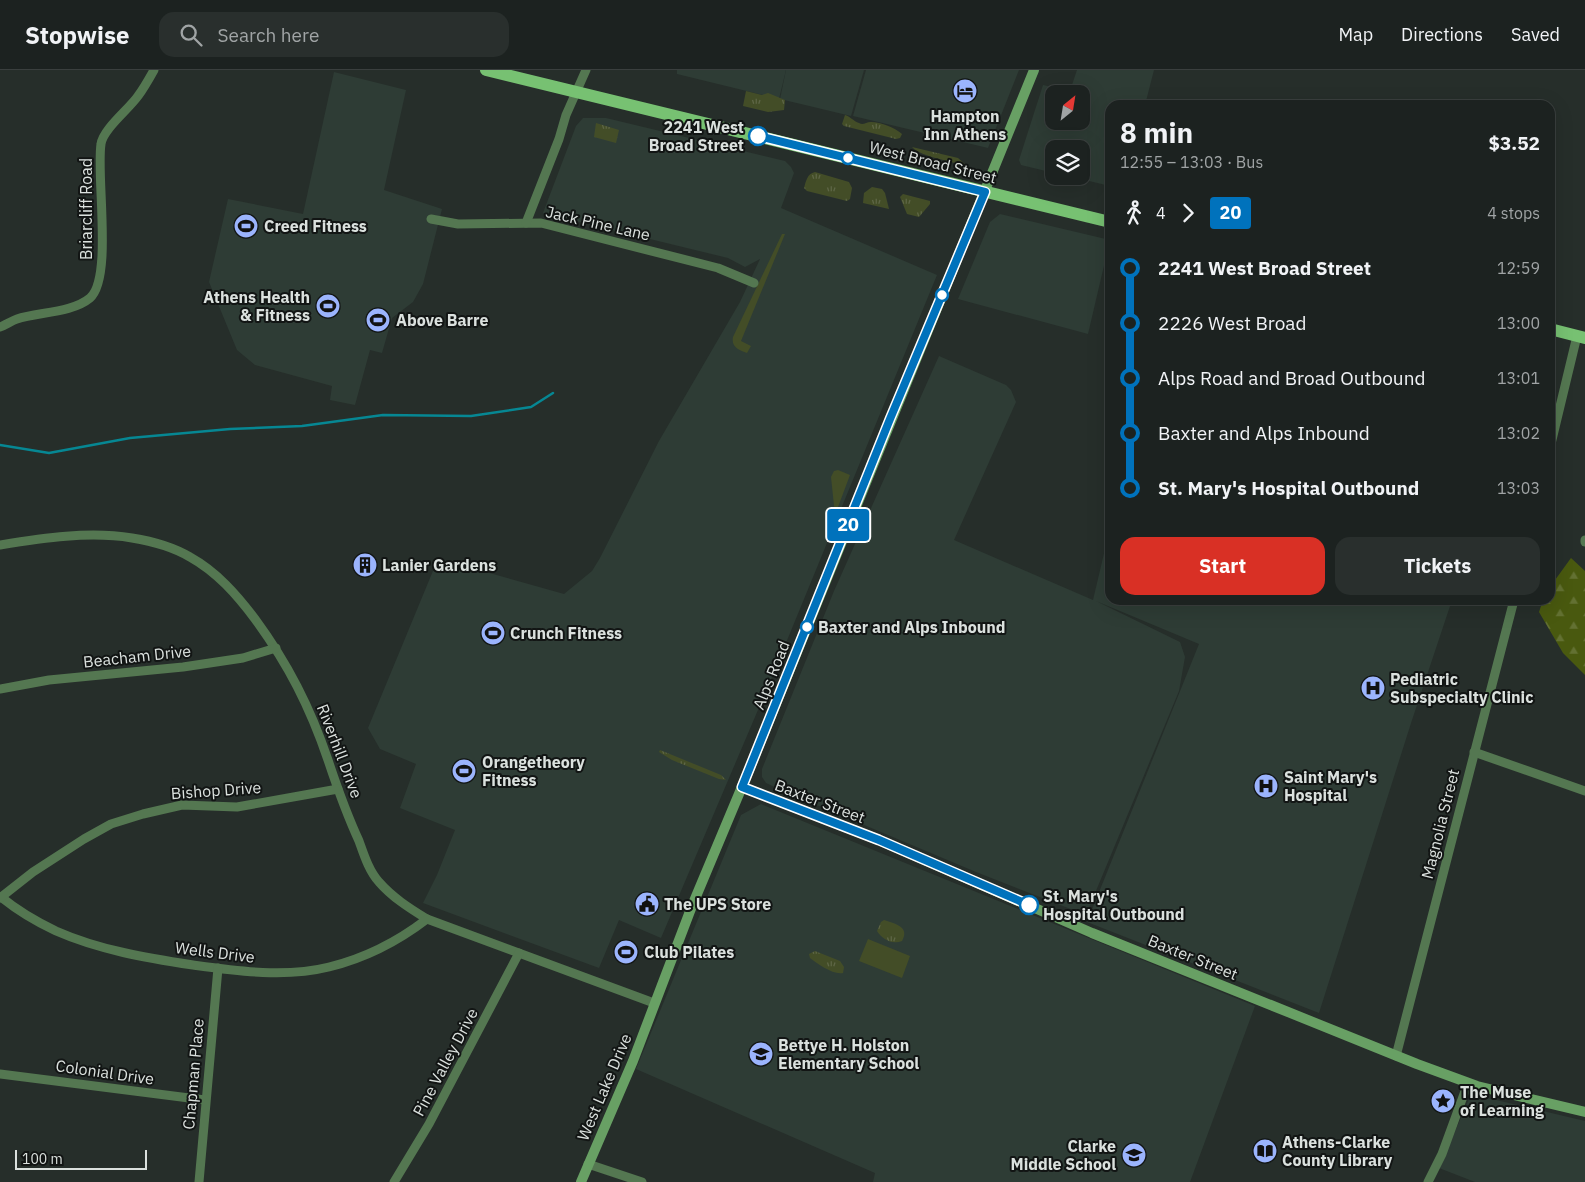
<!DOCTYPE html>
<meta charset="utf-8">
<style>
:root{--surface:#1c2220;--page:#292f2d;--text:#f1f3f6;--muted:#a0a4a5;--line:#3a3f3e;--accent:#d93025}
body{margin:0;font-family:"IBM Plex Sans",sans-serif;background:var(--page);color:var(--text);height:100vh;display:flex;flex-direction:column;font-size:19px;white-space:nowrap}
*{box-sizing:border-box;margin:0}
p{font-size:16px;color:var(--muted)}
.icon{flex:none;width:28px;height:28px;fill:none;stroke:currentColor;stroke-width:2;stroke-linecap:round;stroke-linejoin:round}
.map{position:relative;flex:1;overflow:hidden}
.panel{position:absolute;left:1105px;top:30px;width:450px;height:505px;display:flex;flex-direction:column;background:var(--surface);border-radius:15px;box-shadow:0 5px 20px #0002,0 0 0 1px var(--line)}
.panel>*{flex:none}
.badge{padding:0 10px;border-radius:4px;font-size:18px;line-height:32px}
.needle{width:32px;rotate:30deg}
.buttons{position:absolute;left:1045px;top:15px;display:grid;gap:10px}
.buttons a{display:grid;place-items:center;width:45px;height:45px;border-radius:10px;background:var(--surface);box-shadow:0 5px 20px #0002,0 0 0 1px var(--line);font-size:25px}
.scale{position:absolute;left:15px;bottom:12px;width:132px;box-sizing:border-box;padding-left:5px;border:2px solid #dbe1de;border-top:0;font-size:14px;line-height:18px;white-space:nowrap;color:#dbe1de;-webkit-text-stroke:4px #121514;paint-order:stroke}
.map>.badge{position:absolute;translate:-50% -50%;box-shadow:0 0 0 2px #fff}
.legs{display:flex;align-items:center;gap:8px;height:55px;padding:0 15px;font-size:16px}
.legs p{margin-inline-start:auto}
.overview{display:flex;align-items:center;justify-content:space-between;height:85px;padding:0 15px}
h1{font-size:28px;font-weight:700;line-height:38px}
.cta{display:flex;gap:10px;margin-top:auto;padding:10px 15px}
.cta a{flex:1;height:58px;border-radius:15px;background:var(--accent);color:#fff;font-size:20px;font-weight:700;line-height:58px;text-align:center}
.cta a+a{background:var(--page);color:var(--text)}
ul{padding:0 15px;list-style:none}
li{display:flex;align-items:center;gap:18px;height:55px;font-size:19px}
li i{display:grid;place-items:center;width:8px;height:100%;margin:0 6px;background:currentColor}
li i::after{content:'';width:12px;height:12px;margin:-6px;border:4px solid;border-radius:50%;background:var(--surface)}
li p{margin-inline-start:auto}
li:first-child i{background:linear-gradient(#0000 50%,currentColor 0)}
li:last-child i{background:linear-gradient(currentColor 50%,#0000 0)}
header{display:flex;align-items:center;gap:30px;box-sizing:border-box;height:70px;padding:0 25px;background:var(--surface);border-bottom:1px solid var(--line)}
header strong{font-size:24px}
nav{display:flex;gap:28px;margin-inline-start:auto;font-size:18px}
.search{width:350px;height:45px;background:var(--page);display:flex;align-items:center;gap:12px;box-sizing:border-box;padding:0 18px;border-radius:15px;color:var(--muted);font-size:19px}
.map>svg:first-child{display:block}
</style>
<header>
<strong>Stopwise</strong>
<div class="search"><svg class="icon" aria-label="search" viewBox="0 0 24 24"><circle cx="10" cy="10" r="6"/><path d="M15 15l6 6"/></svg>Search here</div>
<nav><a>Map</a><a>Directions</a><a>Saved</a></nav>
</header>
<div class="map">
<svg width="1585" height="1112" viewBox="0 0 1585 1112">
<defs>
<pattern id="grass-tufts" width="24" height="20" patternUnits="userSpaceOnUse" patternTransform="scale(1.25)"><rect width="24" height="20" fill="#434d27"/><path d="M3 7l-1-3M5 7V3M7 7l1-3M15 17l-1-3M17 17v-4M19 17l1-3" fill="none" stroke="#5e6646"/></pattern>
<pattern id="forest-firs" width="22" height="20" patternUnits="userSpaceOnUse" patternTransform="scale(1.25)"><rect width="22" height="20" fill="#49590f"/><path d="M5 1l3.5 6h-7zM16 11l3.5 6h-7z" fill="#637132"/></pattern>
</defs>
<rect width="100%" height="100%" fill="#262e2a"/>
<g fill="#2e3c35" fill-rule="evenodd">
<polygon points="677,0 786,0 779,29 677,4"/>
<polygon points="786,0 864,0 851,46 780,29"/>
<polygon points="866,0 1019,0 988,78 853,46"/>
<path d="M1077,0H1154L1145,35H1110V116L1068,106H1081V79H1054V103L1021,95L1019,90L1043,15L1070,21ZM1054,24H1081V51H1054Z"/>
<polygon points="334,2 406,20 384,120 442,139 423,214 413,232 392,248 382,283 370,280 355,335 330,330 332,316 255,295 237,280 209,212 228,129 303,144"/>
<polygon points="583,48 606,48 785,91 791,97 794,103 781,138 937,205 772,607 661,868 619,850 599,898 423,833 437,805 455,760 400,738 416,694 380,679 368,658 435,496 443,490 564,524 592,501 600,488 659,371 740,232 760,189 745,197 728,188 543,143 576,56"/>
<polygon points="1000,144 1110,170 1088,264 958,229 990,152"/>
<polygon points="939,286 1006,315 1011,320 1016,332 954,470 1093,530 1110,458 1110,530 1452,530 1412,650 1319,943 1087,852 1199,574 1096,531 1180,572 1185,587 1179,621 1086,845 976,802 781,720 766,713 762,707 762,699 834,521"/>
<polygon points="761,734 1255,936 1190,1112 873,1112 875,1103 636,999 741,745"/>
<polygon points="1475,1025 1585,1051 1585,1112 1475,1112 1439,1098 1469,1029"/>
</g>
<g fill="url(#grass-tufts)">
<polygon points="746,21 762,25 768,23 785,30 784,40 768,42 743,36"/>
<path d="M845,45C851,47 853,51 859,53C863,56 866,52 871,52C881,52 895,58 902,64L900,68L896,69L844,56L842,54Z"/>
<polygon points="596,53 619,60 616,73 594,67"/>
<path d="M912,77L958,88L967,96L966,97C952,90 922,88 912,77Z"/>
<path d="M815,102L849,112L852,118L850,129L847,131L807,121L804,118C806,111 807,104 815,102Z"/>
<polygon points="872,117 882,119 885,123 889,139 863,133 864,123"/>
<polygon points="903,124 930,131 930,134 919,147 907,144 900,127"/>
<polygon points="660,680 721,705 726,710 719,709 672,690 659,682"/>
<path d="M884,850C896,854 910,857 902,871C892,875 882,869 877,861L881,852Z"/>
<path d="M815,881L840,891L844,897L843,903C833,905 818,894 810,888L809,884Z"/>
</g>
<polygon fill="url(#forest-firs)" points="1571,488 1585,501 1585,605 1563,583 1539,542 1543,530 1550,530 1550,517"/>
<g fill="#434d27">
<path d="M782,164H785L741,271L751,276L747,283C739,280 731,277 733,267Z"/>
<polygon points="838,400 850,405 835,445 831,407 834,401"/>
<polygon points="868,869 910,886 902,908 859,891"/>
</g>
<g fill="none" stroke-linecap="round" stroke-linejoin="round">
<polyline stroke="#068793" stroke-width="2.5" points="0,375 49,383 130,368 230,359 302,356 383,345 471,346 531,337 553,323"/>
<g stroke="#547751" stroke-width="9">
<polyline points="431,149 458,154 541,153 718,198 754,213"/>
<polyline points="526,153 559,69 566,45 586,0"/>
<path d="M0,257C6,255 11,251 17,249C38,242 72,243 90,228C113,208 96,106 101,74C103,59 129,39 138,26C144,18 149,9 154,0"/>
<polyline points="1550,378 1577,266"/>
<polyline points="1585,470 1585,472"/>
<path d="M0,475C43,468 89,461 132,468C151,471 173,477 190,487C217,502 237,525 255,549C288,594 310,637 328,690C337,717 347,745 359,771C364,785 369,801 379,812C392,827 409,838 427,849L654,933"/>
<polyline points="0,619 49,610 183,597 243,588 276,578"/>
<polyline points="1474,682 1585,721"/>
<path d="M1,827C18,841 37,852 56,861C99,880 147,888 193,895C237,901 285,908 329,897C366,888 397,872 427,849"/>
<polyline points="0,828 33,802 84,769 111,754 143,744 182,735 237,737 338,719"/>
<polyline points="1396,986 1514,530"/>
<polyline points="0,1004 205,1030"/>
<polyline points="588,1094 642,1112"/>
<polyline points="199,1112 218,898"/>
<polyline points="394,1112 429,1054 519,883"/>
<polyline points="1428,1112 1442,1084 1468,1013"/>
</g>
<g stroke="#68a064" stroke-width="10">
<polyline points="742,717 879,770 1092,863 1417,994 1477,1016 1585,1042"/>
<polyline points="581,1112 633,991 692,836 749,700 1034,0"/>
</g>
<g stroke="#77c172" stroke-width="12">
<polyline points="486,0 1110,152"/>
<polyline points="1550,259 1585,268"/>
</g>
</g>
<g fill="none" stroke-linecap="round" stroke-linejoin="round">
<defs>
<polyline id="line-1" points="758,66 985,122 890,349 742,717 879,770 1029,835"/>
</defs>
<use href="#line-1" stroke="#fff" stroke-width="11"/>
<use href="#line-1" stroke="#0072bc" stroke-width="8"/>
</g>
<defs>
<symbol id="hotel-disc" viewBox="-11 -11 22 22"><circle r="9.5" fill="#9bb4fd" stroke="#121514"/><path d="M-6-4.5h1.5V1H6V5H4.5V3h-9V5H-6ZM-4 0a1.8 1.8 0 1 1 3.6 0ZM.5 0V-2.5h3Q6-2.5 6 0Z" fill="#111"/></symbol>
<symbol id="stadium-disc" viewBox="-11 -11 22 22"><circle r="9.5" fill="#9bb4fd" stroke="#121514"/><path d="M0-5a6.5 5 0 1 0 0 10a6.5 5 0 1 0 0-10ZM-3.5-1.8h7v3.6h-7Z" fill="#111"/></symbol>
<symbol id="building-disc" viewBox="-11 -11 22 22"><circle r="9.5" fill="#9bb4fd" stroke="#121514"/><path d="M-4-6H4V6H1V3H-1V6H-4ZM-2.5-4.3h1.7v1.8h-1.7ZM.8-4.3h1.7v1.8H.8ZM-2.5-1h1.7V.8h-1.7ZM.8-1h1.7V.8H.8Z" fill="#111"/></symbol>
<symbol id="hospital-disc" viewBox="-11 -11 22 22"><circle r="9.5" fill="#9bb4fd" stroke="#121514"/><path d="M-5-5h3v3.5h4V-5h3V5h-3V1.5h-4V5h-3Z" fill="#111"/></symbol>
<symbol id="civic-disc" viewBox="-11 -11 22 22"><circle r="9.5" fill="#9bb4fd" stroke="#121514"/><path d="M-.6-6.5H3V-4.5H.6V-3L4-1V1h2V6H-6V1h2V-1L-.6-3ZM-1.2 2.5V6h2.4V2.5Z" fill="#111"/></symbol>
<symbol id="school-disc" viewBox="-11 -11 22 22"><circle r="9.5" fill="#9bb4fd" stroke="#121514"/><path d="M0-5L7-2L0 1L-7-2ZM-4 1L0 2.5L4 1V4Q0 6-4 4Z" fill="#111"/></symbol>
<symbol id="sight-disc" viewBox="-11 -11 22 22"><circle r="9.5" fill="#9bb4fd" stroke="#121514"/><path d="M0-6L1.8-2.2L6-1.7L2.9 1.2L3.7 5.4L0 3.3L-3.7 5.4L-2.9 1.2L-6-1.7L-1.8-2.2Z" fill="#111"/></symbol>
<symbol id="library-disc" viewBox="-11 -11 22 22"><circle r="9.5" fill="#9bb4fd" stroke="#121514"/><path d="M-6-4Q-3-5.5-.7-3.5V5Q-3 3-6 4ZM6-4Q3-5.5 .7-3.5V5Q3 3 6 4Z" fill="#111"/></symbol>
</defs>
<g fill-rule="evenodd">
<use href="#hotel-disc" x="951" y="7" width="28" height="28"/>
<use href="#stadium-disc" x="232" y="142" width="28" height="28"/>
<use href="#stadium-disc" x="314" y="222" width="28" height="28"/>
<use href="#stadium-disc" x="364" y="236" width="28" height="28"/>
<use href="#building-disc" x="351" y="481" width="28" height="28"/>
<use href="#stadium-disc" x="479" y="549" width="28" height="28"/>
<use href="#hospital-disc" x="1359" y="604" width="28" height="28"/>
<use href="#stadium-disc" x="450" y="687" width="28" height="28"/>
<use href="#hospital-disc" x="1252" y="702" width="28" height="28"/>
<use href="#civic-disc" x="633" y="820" width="28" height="28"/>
<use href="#stadium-disc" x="612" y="868" width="28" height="28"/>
<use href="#school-disc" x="747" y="970" width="28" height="28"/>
<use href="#sight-disc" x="1429" y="1017" width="28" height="28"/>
<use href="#library-disc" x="1251" y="1067" width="28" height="28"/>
<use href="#school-disc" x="1120" y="1071" width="28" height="28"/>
</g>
<g fill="#fff" stroke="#0072bc" stroke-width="2.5">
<circle cx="758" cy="66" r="9"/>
<circle cx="848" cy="88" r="6"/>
<circle cx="942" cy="225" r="6"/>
<circle cx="807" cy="557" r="6"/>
<circle cx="1029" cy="835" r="9"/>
</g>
<g text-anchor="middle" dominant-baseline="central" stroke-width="4" stroke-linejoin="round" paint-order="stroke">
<g font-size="16" font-weight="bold" fill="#dbe1de" stroke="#121514" text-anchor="start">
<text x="965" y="46" text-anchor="middle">Hampton<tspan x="965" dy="18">Inn Athens</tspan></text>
<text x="264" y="156">Creed Fitness</text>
<text x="310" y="227" text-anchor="end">Athens Health<tspan x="310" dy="18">&amp; Fitness</tspan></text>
<text x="396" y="250">Above Barre</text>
<text x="382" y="495">Lanier Gardens</text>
<text x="510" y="563">Crunch Fitness</text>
<text x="1390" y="609">Pediatric<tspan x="1390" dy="18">Subspecialty Clinic</tspan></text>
<text x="482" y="692">Orangetheory<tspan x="482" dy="18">Fitness</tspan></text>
<text x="1284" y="707">Saint Mary's<tspan x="1284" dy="18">Hospital</tspan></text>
<text x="664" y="834">The UPS Store</text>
<text x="644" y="882">Club Pilates</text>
<text x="778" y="975">Bettye H. Holston<tspan x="778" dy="18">Elementary School</tspan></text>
<text x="1460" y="1022">The Muse<tspan x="1460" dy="18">of Learning</tspan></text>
<text x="1282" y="1072">Athens-Clarke<tspan x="1282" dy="18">County Library</tspan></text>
<text x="1116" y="1076" text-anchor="end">Clarke<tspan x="1116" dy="18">Middle School</tspan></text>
</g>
<g font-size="16" font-weight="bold" fill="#dbe1de" stroke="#121514" text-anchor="start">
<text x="744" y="57" text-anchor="end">2241 West<tspan x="744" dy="18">Broad Street</tspan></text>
<text x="818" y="557">Baxter and Alps Inbound</text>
<text x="1043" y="826">St. Mary's<tspan x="1043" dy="18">Hospital Outbound</tspan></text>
</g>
<g font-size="16" fill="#dbe1de" stroke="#121514">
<text transform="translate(933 92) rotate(14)">West Broad Street</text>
<text transform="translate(86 139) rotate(-90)">Briarcliff Road</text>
<text transform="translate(598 153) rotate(13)">Jack Pine Lane</text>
<text transform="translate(137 586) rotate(-6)">Beacham Drive</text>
<text transform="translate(771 605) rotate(-68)">Alps Road</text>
<text transform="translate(340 681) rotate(69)">Riverhill Drive</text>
<text transform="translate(216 720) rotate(-4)">Bishop Drive</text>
<text transform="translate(820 731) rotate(21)">Baxter Street</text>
<text transform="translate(1440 754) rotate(-76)">Magnolia Street</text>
<text transform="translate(215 882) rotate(7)">Wells Drive</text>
<text transform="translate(1193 887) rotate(22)">Baxter Street</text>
<text transform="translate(445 992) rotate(-62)">Pine Valley Drive</text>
<text transform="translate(105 1002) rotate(8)">Colonial Drive</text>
<text transform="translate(193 1004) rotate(-85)">Chapman Place</text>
<text transform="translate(604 1017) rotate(-67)">West Lake Drive</text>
</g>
</g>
</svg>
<div class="buttons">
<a><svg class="needle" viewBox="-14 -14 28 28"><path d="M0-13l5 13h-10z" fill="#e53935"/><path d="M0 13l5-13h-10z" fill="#a0a4a5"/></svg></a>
<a><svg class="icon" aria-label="layers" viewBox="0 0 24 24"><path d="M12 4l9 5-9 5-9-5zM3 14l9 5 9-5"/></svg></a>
</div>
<div class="scale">100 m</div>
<b class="badge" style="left:848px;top:455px;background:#0072bc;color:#fff">20</b>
<section class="panel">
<div class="overview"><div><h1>8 min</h1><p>12:55 – 13:03 · Bus</p></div><b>$3.52</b></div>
<div class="legs"><svg class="icon" aria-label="walk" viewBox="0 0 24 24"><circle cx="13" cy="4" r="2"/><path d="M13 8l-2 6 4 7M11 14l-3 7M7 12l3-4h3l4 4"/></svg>4<svg class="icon" aria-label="forward" viewBox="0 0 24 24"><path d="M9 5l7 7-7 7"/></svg><b class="badge" style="background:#0072bc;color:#fff">20</b><p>4 stops</p></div>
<ul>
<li><i style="color:#0072bc"></i><b>2241 West Broad Street</b><p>12:59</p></li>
<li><i style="color:#0072bc"></i><span>2226 West Broad</span><p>13:00</p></li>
<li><i style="color:#0072bc"></i><span>Alps Road and Broad Outbound</span><p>13:01</p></li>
<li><i style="color:#0072bc"></i><span>Baxter and Alps Inbound</span><p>13:02</p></li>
<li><i style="color:#0072bc"></i><b>St. Mary's Hospital Outbound</b><p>13:03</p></li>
</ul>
<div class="cta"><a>Start</a><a>Tickets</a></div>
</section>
</div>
